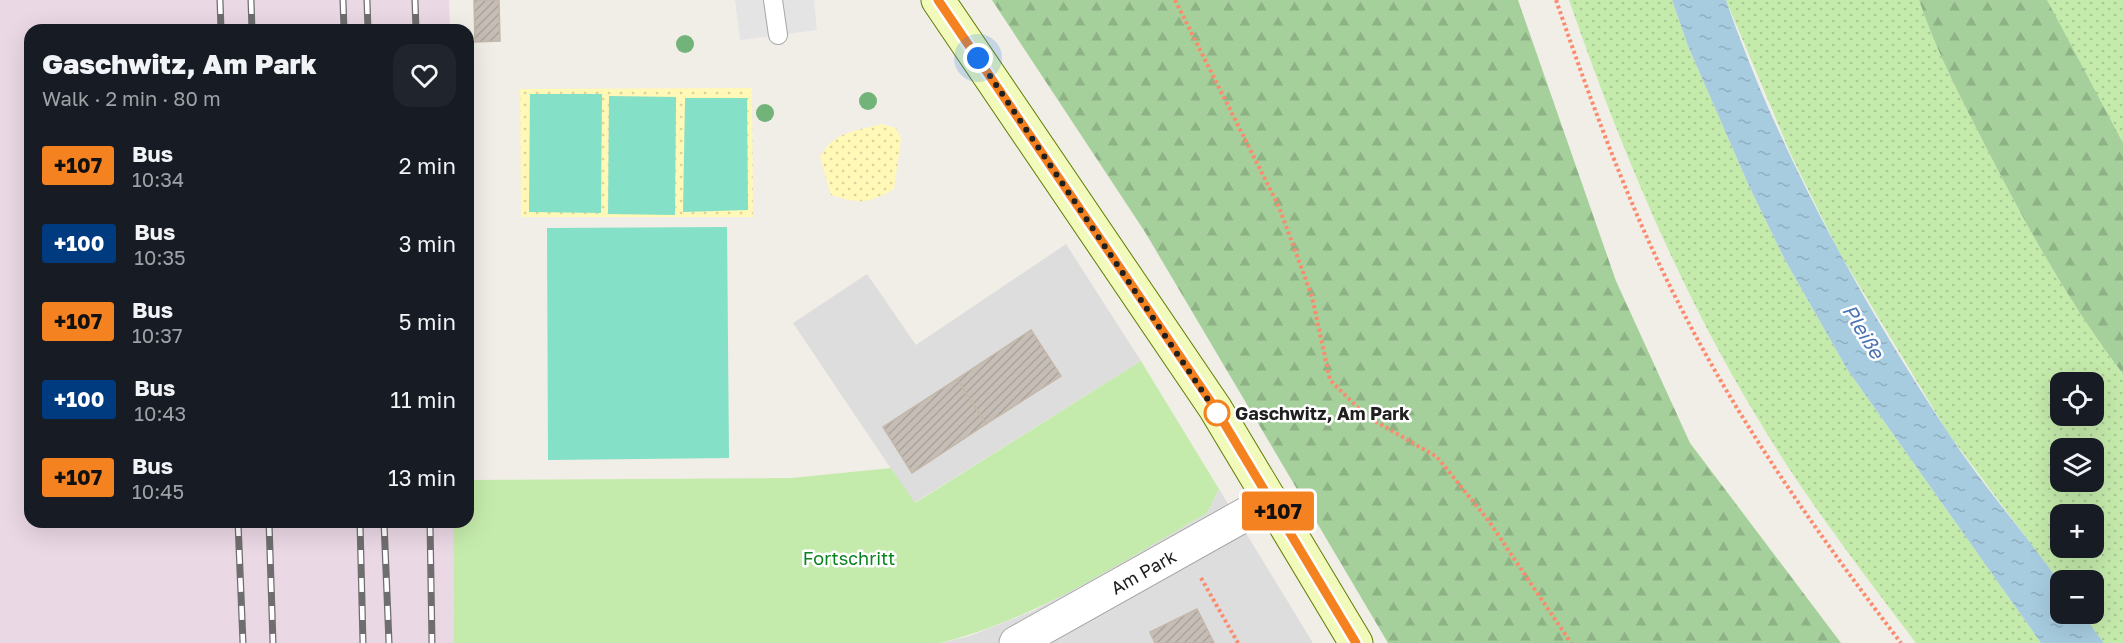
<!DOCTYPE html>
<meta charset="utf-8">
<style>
:root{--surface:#171b24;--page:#20242c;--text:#f1f3f6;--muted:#9ea1a6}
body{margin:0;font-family:"Golos Text",sans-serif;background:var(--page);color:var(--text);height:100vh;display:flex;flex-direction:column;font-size:22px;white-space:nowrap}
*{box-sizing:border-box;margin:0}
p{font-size:20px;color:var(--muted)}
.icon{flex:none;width:33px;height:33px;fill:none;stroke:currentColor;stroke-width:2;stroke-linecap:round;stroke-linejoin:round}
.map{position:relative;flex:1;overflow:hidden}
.drawer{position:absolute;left:24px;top:24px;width:450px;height:504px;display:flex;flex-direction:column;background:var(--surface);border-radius:18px;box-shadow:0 6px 24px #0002}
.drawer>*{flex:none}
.badge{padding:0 12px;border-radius:4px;font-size:21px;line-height:39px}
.controls{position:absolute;left:2050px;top:372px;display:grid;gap:12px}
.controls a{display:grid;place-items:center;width:54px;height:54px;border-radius:12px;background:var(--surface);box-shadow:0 6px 24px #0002;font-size:30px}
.you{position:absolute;width:30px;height:30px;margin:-15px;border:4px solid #fff;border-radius:50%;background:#1a73e8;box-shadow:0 0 0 9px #1a73e833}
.map>.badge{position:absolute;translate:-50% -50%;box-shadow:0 0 0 3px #fff}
.round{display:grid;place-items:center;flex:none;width:63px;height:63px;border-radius:18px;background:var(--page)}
.head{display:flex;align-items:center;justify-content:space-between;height:102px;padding:0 18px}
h1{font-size:28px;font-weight:800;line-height:45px}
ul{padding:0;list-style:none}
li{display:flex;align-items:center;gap:18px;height:78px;padding:0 18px}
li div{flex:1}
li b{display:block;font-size:22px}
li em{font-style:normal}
li .badge{min-width:66px;font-weight:700;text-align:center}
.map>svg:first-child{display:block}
</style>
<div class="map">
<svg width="2123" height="643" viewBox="0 0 2123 643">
<defs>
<pattern id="grass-dots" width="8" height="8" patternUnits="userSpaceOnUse" patternTransform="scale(1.5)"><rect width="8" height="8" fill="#c5ebac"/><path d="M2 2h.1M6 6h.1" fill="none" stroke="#a9c994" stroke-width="1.8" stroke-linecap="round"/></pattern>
<pattern id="forest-firs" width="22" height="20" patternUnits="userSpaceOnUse" patternTransform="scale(1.5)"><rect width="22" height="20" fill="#a5d09b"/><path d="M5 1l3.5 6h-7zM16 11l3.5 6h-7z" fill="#8eb285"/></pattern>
<pattern id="sand-dots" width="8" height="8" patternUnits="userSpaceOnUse" patternTransform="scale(1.5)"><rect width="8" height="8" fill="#fff8b6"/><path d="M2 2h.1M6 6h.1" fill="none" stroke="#dad49c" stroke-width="1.8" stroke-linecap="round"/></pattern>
<pattern id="water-ripples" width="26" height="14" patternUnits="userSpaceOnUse" patternTransform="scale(1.5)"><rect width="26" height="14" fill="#a7ccdf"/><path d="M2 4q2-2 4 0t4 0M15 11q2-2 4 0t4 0" fill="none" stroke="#8fafbf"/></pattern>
<pattern id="building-hatch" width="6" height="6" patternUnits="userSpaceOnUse" patternTransform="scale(1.5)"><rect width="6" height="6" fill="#c6beb6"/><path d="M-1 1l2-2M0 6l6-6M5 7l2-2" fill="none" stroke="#aaa39c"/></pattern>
</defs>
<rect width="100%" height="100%" fill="#f1eee7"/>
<g fill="#dedddd">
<polygon points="1066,244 1141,361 914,503 793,323 867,274 916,345"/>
<polygon points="1219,489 1313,643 940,643 970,636 1033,611 1207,513"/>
</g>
<polygon fill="#ead8e5" points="0,0 449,0 450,30 30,30 30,522 453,522 454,643 0,643"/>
<g fill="url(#grass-dots)" fill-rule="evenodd">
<path d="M1569,0H1672L1688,46L1749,186L1785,260L1847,369L2041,643H1916C1859,568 1800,491 1752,409C1675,280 1618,141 1569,0Z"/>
<path d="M1726,0H1919C1937,54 1963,102 1989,153C2028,229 2071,306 2123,374V643H2104L2082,614H2094V580H2061V584L1948,433L1839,252L1792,157ZM2061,382H2094V416H2061ZM2061,448H2094V482H2061ZM2061,514H2094V548H2061Z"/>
<polygon points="2047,0 2123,0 2123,143 2055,17"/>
</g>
<g fill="url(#forest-firs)">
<polygon points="992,0 1518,0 1616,281 1690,443 1841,643 1388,643 1145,232"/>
<path d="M1919,0H2047L2123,143V374C2071,306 2028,229 1989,153C1963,102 1937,54 1919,0Z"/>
</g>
<g fill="url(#sand-dots)">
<polygon points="752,88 753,217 521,217 520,89"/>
<path d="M881,124L896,128L901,139L894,189C867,204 861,204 831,195L820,157C834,131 855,132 881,124Z"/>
</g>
<path fill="#c5ebac" d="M1141,361L1219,489L1207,513C1121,562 1037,619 940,643H454L453,522H468V480L791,478L891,468L915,503Z"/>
<g fill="#84e0c6">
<polygon points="530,94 602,94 601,213 529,212"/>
<polygon points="609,96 676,97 675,215 608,214"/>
<polygon points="685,98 747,98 748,210 683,212"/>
<polygon points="727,227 729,458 548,460 547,228"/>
</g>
<polygon fill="#e4e4e4" points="735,0 814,0 817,30 740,40"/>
<path fill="url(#water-ripples)" d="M1672,0H1726C1777,148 1861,301 1947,431C1981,484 2024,532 2061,584V614H2082L2104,643H2041L1847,369L1785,260L1749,186L1688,46Z"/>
<g fill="url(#building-hatch)" stroke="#c3b7a9" stroke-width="1.5">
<polygon points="474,0 499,0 500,41 475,42"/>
<polygon points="1031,330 1061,376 986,424 957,379"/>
<polygon points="957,379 986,424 912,473 883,427"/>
<polygon points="1197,609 1214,643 1155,643 1150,632"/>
</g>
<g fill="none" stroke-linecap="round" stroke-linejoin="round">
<defs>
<polyline id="service" points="773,0 778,35"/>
<g id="minor">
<path id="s1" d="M1016,643L1271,500"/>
</g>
<polyline id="secondary" points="938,0 1215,408 1356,643"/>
</defs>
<use href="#service" stroke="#a7a7a7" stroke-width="20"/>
<use href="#minor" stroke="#a7a7a7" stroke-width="35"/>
<use href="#secondary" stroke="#617b03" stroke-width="35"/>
<g stroke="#fc8a6d" stroke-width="4" stroke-dasharray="3 3" stroke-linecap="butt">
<polyline points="1175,0 1279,207 1312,297 1330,380 1366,416 1437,457 1488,520 1571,643"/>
<path d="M1556,0C1592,105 1631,212 1682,310C1743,429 1820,537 1901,643"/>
<polyline points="1201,578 1238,643"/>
</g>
<use href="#service" stroke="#fff" stroke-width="18"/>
<use href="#minor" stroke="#fff" stroke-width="33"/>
<use href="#secondary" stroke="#f1fabb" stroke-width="33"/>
<defs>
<g id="rail">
<polyline points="220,0 221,30"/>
<polyline points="251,0 252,30"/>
<polyline points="343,0 344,30"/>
<polyline points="367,0 368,30"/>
<polyline points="415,0 416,30"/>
<polyline points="238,522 243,643"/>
<polyline points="269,522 273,643"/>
<polyline points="360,522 363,643"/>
<polyline points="384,522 389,643"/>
<polyline points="430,522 432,643"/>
</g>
</defs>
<use href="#rail" stroke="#6e6e6e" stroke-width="7"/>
<use href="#rail" stroke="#fff" stroke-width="4.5" stroke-dasharray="14" stroke-linecap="butt"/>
</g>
<g fill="#72b37a">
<circle cx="685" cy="44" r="9"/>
<circle cx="868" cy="101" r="9"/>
<circle cx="765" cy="113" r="9"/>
</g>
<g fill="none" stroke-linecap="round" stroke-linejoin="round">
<defs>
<polyline id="line" points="938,0 1215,408 1356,643"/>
</defs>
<use href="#line" stroke="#fff" stroke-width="14"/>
<use href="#line" stroke="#f58220" stroke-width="9"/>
<polyline stroke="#202020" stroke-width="6" stroke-dasharray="0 10.8" points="978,58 1217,413"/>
</g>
<circle fill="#fff" stroke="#f58220" stroke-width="3" cx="1217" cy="413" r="12"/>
<g text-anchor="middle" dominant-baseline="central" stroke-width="5" stroke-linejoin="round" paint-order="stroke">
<g font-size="18" font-weight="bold" fill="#202020" stroke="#fff" text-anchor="start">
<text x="1235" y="413">Gaschwitz, Am Park</text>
</g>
<g font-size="18" fill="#0a8221" stroke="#fff">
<text x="849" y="558">Fortschritt</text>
</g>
<g font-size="18" fill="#202020" stroke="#fff">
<text stroke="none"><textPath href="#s1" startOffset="146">Am Park</textPath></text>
</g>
<g font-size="20" font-style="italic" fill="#4a73b2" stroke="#fff">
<text transform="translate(1864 331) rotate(58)">Pleiße</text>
</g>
</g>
</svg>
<div class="controls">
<a><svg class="icon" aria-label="locate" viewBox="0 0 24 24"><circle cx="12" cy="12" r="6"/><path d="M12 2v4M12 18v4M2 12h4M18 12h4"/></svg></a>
<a><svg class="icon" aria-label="layers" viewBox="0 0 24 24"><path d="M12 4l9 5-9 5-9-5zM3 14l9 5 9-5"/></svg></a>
<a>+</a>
<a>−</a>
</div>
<div class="you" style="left:978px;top:58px"></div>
<b class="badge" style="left:1278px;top:511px;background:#f58220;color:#111">+107</b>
<section class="drawer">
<div class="head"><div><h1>Gaschwitz, Am Park</h1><p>Walk · 2 min · 80 m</p></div><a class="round"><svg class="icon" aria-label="heart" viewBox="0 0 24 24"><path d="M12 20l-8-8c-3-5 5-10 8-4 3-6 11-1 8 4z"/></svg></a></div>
<ul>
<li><span class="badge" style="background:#f58220;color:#111">+107</span><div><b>Bus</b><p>10:34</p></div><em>2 min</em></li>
<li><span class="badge" style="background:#003b80;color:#fff">+100</span><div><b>Bus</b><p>10:35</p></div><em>3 min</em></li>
<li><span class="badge" style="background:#f58220;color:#111">+107</span><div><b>Bus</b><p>10:37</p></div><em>5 min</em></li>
<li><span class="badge" style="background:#003b80;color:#fff">+100</span><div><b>Bus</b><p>10:43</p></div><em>11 min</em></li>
<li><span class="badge" style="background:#f58220;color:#111">+107</span><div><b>Bus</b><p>10:45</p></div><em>13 min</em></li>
</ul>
</section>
</div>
